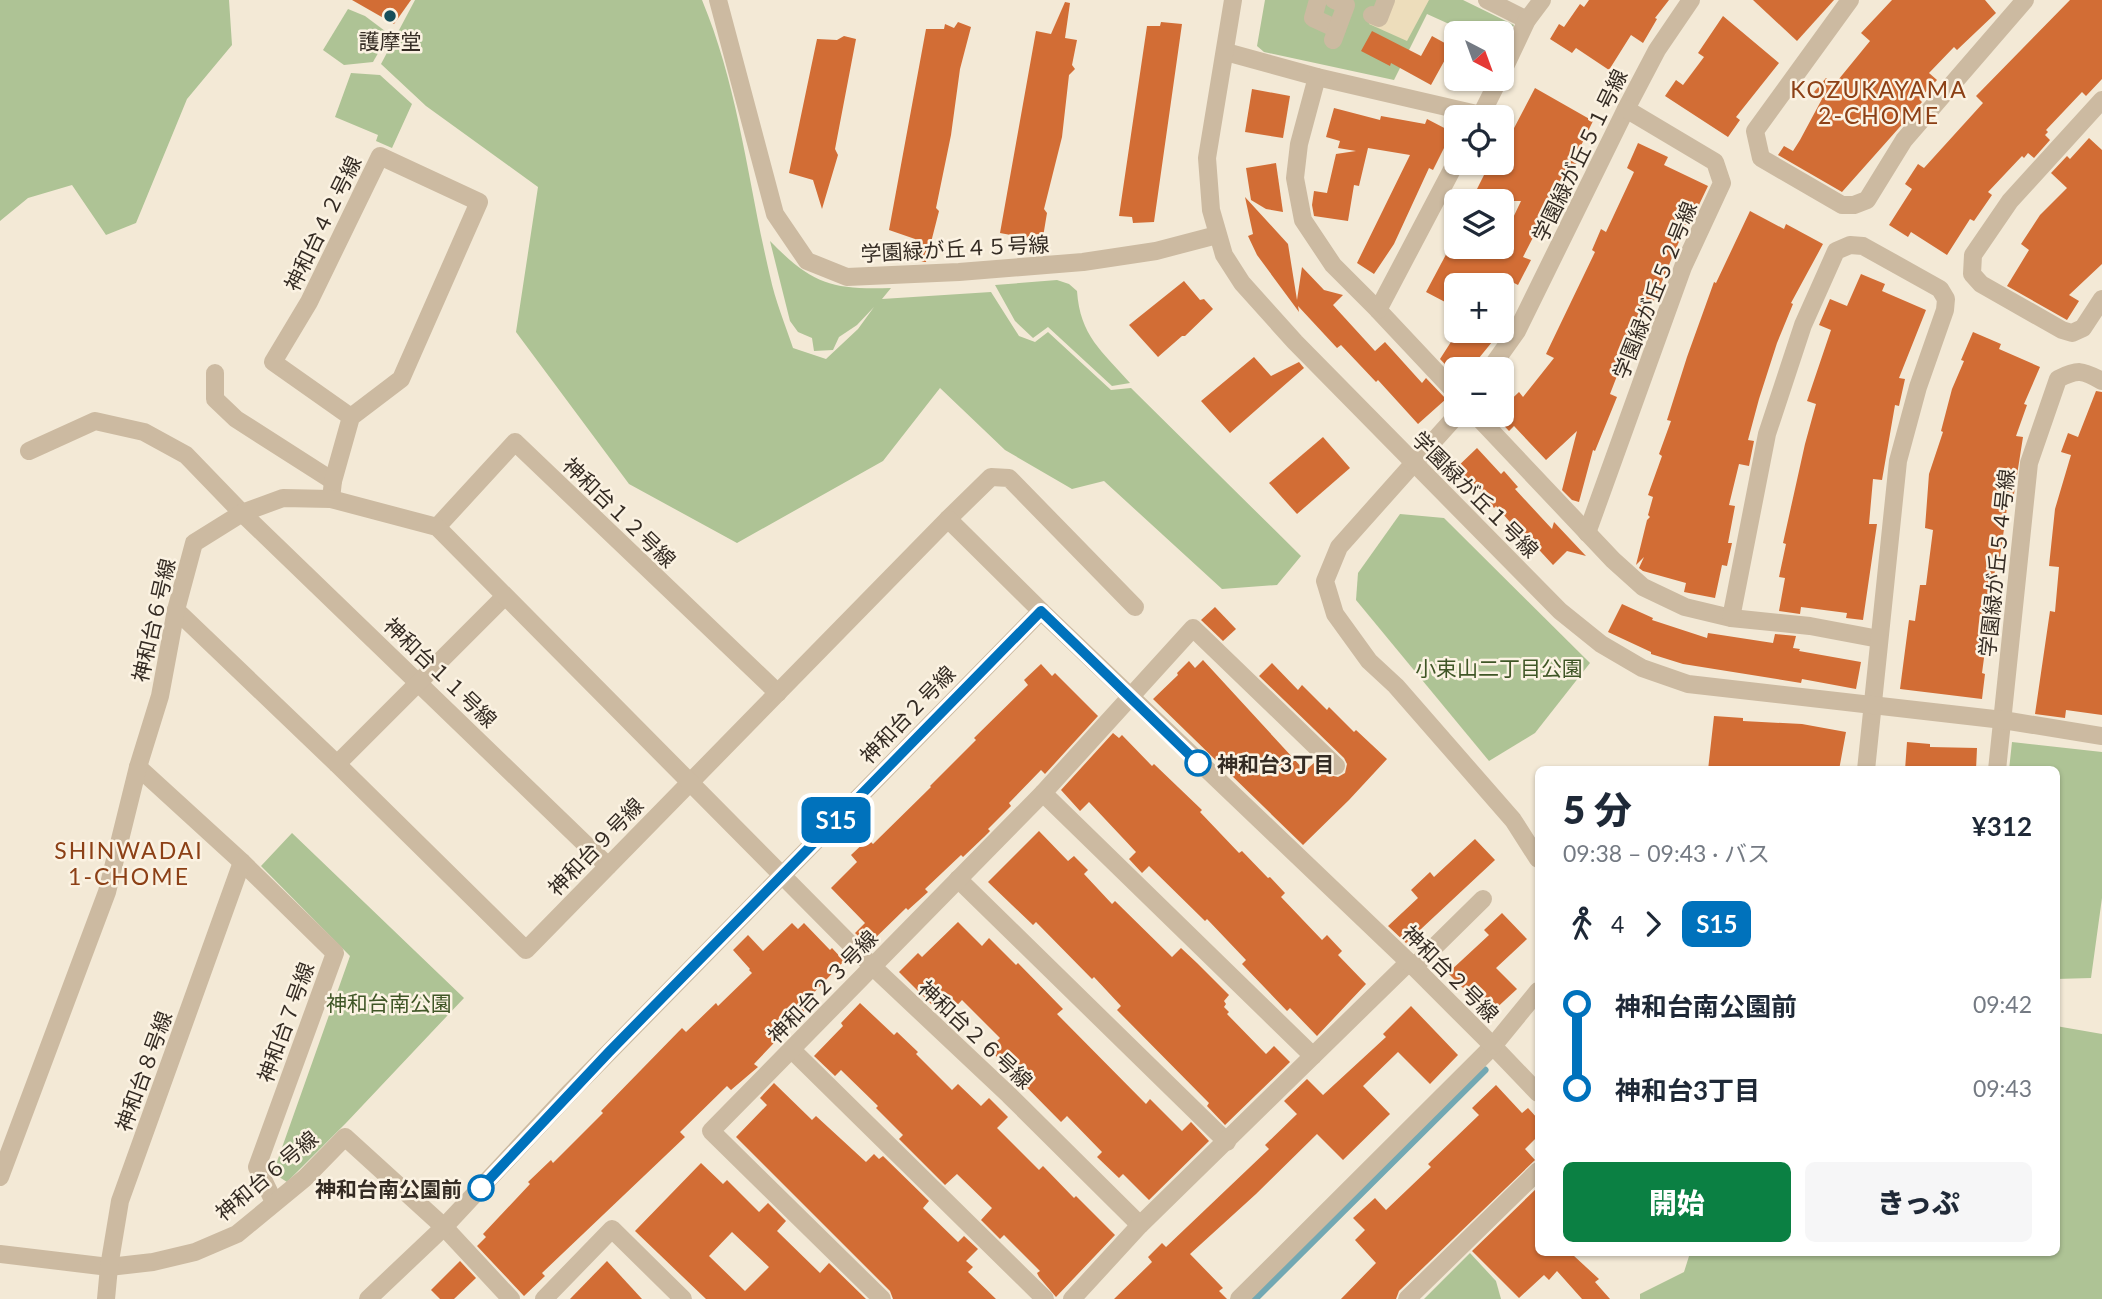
<!DOCTYPE html>
<html lang="ja">
<meta charset="utf-8">
<style>
:root{--surface:#fff;--page:#f6f6f7;--text:#1f2937;--muted:#747a83;--accent:#0b8043}
body{margin:0;font-family:Lato,"Noto Sans JP",sans-serif;background:var(--page);color:var(--text);height:100vh;display:flex;flex-direction:column;font-size:26px;white-space:nowrap}
*{box-sizing:border-box;margin:0}
p{font-size:23px;color:var(--muted)}
.icon{flex:none;width:38px;height:38px;fill:none;stroke:currentColor;stroke-width:2;stroke-linecap:round;stroke-linejoin:round}
.map{position:relative;flex:1;overflow:hidden}
.panel{position:absolute;left:1535px;top:766px;width:525px;height:490px;display:flex;flex-direction:column;background:var(--surface);border-radius:10px;box-shadow:0 2px 5px #0004}
.panel>*{flex:none}
.badge{padding:0 14px;border-radius:10px;font-size:24px;line-height:46px}
.needle{width:46px;rotate:139deg}
.controls{position:absolute;left:1444px;top:21px;display:grid;gap:14px}
.controls a{display:grid;place-items:center;width:70px;height:70px;border-radius:10px;background:var(--surface);box-shadow:0 2px 5px #0004;font-size:35px}
.map>.badge{position:absolute;translate:-50% -50%;box-shadow:0 0 0 4px #fff}
.legs{display:flex;align-items:center;gap:10px;height:77px;padding:0 28px;font-size:23px}
.legs p{margin-inline-start:auto}
.overview{display:flex;align-items:center;justify-content:space-between;height:119px;padding:0 28px}
h1{font-size:38px;font-weight:800;line-height:52px}
.action{display:flex;gap:14px;margin-top:auto;padding:14px 28px}
.action a{flex:1;height:80px;border-radius:10px;background:var(--accent);color:#fff;font-size:28px;font-weight:800;line-height:80px;text-align:center}
.action a+a{background:var(--page);color:var(--text)}
ul{padding:0 28px;list-style:none}
li{display:flex;align-items:center;gap:24px;height:84px;font-size:26px}
li i{display:grid;place-items:center;width:10px;height:100%;margin:0 9px;background:currentColor}
li i::after{content:'';width:18px;height:18px;margin:-9px;border:5px solid;border-radius:50%;background:var(--surface)}
li p{margin-inline-start:auto}
li:first-child i{background:linear-gradient(#0000 50%,currentColor 0)}
li:last-child i{background:linear-gradient(currentColor 50%,#0000 0)}
.map>svg:first-child{display:block}
</style>
<div class="map">
<svg width="2102" height="1299" viewBox="0 0 2102 1299">
<rect width="100%" height="100%" fill="#f3e9d6"/>
<g fill="#aec395">
<polygon points="0,0 229,0 232,45 187,99 136,223 106,235 72,185 28,198 0,221"/>
<path d="M415,0H702C739,89 748,183 770,276C775,300 785,324 793,348L826,359L858,329L874,307L857,325L839,337L833,350L814,351L812,338L798,332L790,321L770,241C812,284 832,290 891,288L882,299L991,292L1019,336L1035,342L1048,332L1111,390L1131,388L1301,556L1277,585L1222,589L1104,481L1072,489L1005,450L940,388L883,461L737,543L629,484L516,332L538,187L426,106L381,64Z"/>
<polygon points="1265,0 1463,0 1514,25 1503,49 1502,33 1469,33 1427,14 1394,80 1264,52 1257,46"/>
<polygon points="348,9 365,16 389,34 373,62 344,65 323,50"/>
<polygon points="351,73 380,75 412,104 392,148 376,141 378,135 335,117"/>
<path d="M1057,280L1069,284L1077,291C1080,336 1102,351 1130,383L1112,386L1048,327L1033,338L1015,321L995,285Z"/>
<polygon points="1400,514 1444,518 1590,663 1535,733 1489,761 1356,600 1358,573"/>
<polygon points="2012,742 2102,752 2102,898 2091,978 2056,979 2056,770 2009,770"/>
<polygon points="292,833 464,998 346,1123 287,1182 273,1173 350,956 261,866"/>
<polygon points="2056,1026 2102,1034 2102,1299 1640,1299 1640,1294 1684,1272 1690,1253 2056,1253"/>
<polygon points="1470,1253 1496,1281 1501,1299 1424,1299"/>
</g>
<polygon fill="#edddbb" points="1379,0 1429,0 1407,41 1369,24"/>
<g fill="none" stroke-linecap="round" stroke-linejoin="round">
<polyline stroke="#72a8b3" stroke-width="7" points="1255,1299 1485,1070"/>
</g>
<g fill="#d26d35" fill-rule="evenodd">
<polygon points="352,0 411,0 394,24"/>
<polygon points="1589,0 1669,0 1655,18 1657,19 1643,43 1631,35 1609,70 1576,48 1572,53 1550,39 1559,24 1564,27 1580,4 1584,7"/>
<polygon points="1753,0 1834,0 1797,41"/>
<polygon points="1892,0 1985,0 1996,13 1957,50 1954,47 1929,73 1937,80 1919,99 1922,102 1842,192 1778,155 1784,146 1793,151 1800,140 1822,99 1814,92 1826,78 1834,85 1870,41 1861,33"/>
<polygon points="2070,0 2102,0 2102,79 2086,96 2082,92 2046,130 2048,132 2045,135 2050,140 2034,158 2028,153 2024,158 2022,156 1988,192 1992,195 1974,221 1970,219 1947,255 1911,232 1908,237 1889,225 1912,189 1905,184 1918,164 1924,168 1983,103 1976,96"/>
<polygon points="1065,2 1070,3 1065,38 1077,40 1072,65 1075,69 1069,75 1062,137 1044,209 1047,213 1042,243 1016,240 1016,236 1000,233 1036,31 1051,34"/>
<polygon points="1723,16 1779,63 1736,117 1740,120 1728,137 1665,96 1676,80 1683,85 1704,57 1698,53"/>
<polygon points="958,22 971,27 960,69 951,135 936,208 939,211 926,262 922,262 915,239 889,230 926,29 944,29 945,24 954,28"/>
<polygon points="1161,22 1182,24 1154,222 1133,223 1132,217 1119,216 1147,26 1160,26"/>
<polygon points="1372,31 1421,56 1432,36 1452,47 1431,85 1391,63 1390,66 1361,51"/>
<polygon points="844,36 856,39 835,149 838,155 822,209 813,180 789,173 817,39 837,40"/>
<polygon points="1535,88 1593,121 1573,162 1577,164 1565,186 1561,183 1523,257 1531,260 1518,285 1512,282 1511,285 1456,285 1447,303 1426,292 1450,247 1502,247 1502,241 1521,201 1471,201 1490,163 1502,163 1502,151"/>
<polygon points="1252,89 1290,96 1283,138 1245,132"/>
<polygon points="1334,108 1380,120 1381,116 1425,124 1427,119 1452,132 1433,170 1429,168 1394,244 1374,274 1357,263 1410,155 1368,148 1359,186 1354,185 1348,221 1314,216 1312,205 1314,191 1327,193 1336,154 1356,151 1338,148 1340,141 1326,137"/>
<polygon points="2089,138 2102,150 2102,264 2069,295 2079,301 2067,320 2007,286 2029,250 2021,244 2040,215 2067,188 2051,173 2067,156 2070,159"/>
<polygon points="1638,143 1668,157 1664,165 1708,186 1697,209 1694,208 1674,253 1648,315 1645,313 1633,346 1629,345 1610,394 1617,397 1595,451 1593,450 1579,502 1572,500 1562,490 1577,431 1546,460 1514,426 1509,431 1494,415 1502,415 1502,408 1519,392 1523,397 1554,358 1546,354 1595,252 1592,250 1601,229 1606,232 1634,172 1627,168"/>
<polygon points="1276,163 1283,212 1266,209 1251,200 1246,168"/>
<polygon points="1245,197 1288,244 1297,300 1302,267 1324,290 1343,295 1333,305 1375,351 1385,342 1422,383 1426,378 1446,399 1418,424 1378,380 1376,382 1341,345 1337,348 1298,306 1299,312 1257,255 1248,236 1253,234"/>
<polygon points="1750,211 1784,229 1786,224 1823,244 1791,303 1793,304 1777,343 1759,399 1748,440 1754,441 1749,466 1739,464 1729,505 1735,506 1728,543 1732,543 1727,566 1722,565 1715,598 1684,592 1686,583 1643,571 1639,568 1644,557 1636,565 1647,520 1650,517 1648,515 1653,497 1648,495 1662,456 1659,454 1671,421 1667,420 1687,357 1714,282 1716,283"/>
<polygon points="1861,274 1885,284 1882,291 1926,310 1899,378 1905,379 1899,406 1895,405 1882,480 1873,479 1869,524 1877,524 1863,620 1846,618 1847,613 1801,607 1800,614 1779,611 1785,578 1779,577 1786,544 1783,543 1805,444 1816,404 1807,401 1831,330 1819,325 1830,299 1847,306"/>
<polygon points="1184,281 1200,300 1204,299 1213,309 1185,336 1182,336 1158,357 1129,325"/>
<polygon points="1458,331 1501,331 1470,369 1456,369 1456,376 1440,359"/>
<polygon points="1973,332 2001,344 1999,349 2040,367 2024,404 2027,405 2016,436 2023,437 2014,494 2009,494 1999,564 1996,564 1991,602 1997,602 1994,628 1988,628 1982,673 1985,674 1982,699 1900,689 1909,620 1915,621 1920,585 1926,585 1933,530 1925,528 1929,474 1943,432 1941,431 1952,389 1964,361 1961,360"/>
<polygon points="1254,357 1271,376 1299,362 1304,368 1230,433 1201,401"/>
<polygon points="2096,391 2102,392 2102,715 2066,710 2065,718 2035,714 2050,611 2055,612 2059,567 2049,566 2055,509 2071,455 2061,452 2068,433 2078,437"/>
<polygon points="1323,437 1350,468 1297,514 1269,483"/>
<polygon points="1477,448 1501,474 1504,471 1518,487 1515,489 1552,529 1554,522 1586,556 1567,551 1553,565 1518,527 1516,529 1496,506 1494,508 1476,487 1473,491 1453,471"/>
<polygon points="1622,604 1653,618 1652,620 1707,638 1708,633 1773,643 1775,634 1796,636 1793,648 1800,649 1799,651 1861,662 1856,689 1802,679 1801,683 1683,664 1651,654 1651,652 1608,632"/>
<polygon points="1215,607 1236,629 1223,641 1201,620"/>
<polygon points="1203,660 1305,771 1315,762 1329,775 1338,777 1345,773 1347,764 1344,758 1259,676 1272,663 1298,690 1302,685 1327,710 1329,707 1354,732 1356,730 1387,759 1349,800 1303,845 1153,699 1178,675 1177,673 1189,661 1195,668"/>
<polygon points="1041,664 1052,676 1055,673 1098,716 1045,774 1041,770 1009,803 1011,806 988,829 990,831 984,837 963,857 961,855 925,889 928,892 908,910 906,908 868,945 855,933 865,923 831,888 857,862 851,855 868,839 873,844 931,787 930,786 976,740 974,738 1028,685 1024,680"/>
<polygon points="1714,716 1743,718 1743,721 1802,724 1846,732 1839,770 1708,770"/>
<polygon points="1113,733 1119,738 1122,735 1152,766 1154,764 1202,810 1200,812 1239,853 1242,851 1268,878 1270,877 1285,893 1281,897 1322,940 1327,935 1342,951 1338,955 1366,984 1317,1036 1290,1008 1287,1011 1242,964 1246,960 1207,919 1205,921 1149,866 1142,873 1129,859 1136,852 1089,802 1080,811 1061,790"/>
<polygon points="1907,742 1930,744 1930,747 1977,748 1976,770 1905,770"/>
<polygon points="1039,831 1068,861 1074,856 1088,870 1084,874 1112,904 1115,901 1172,957 1181,948 1197,963 1229,995 1224,1001 1226,1004 1224,1007 1229,1012 1227,1014 1266,1054 1274,1046 1290,1062 1225,1125 1207,1106 1209,1103 1117,1010 1121,1006 1094,977 1092,979 1036,922 1033,925 988,882"/>
<polygon points="1475,839 1495,860 1406,943 1388,926 1418,898 1411,890 1430,872 1434,877"/>
<polygon points="1502,913 1527,939 1496,968 1517,989 1491,1013 1466,985 1463,988 1448,973 1489,935 1484,930"/>
<polygon points="958,922 982,946 989,938 1016,965 1018,963 1063,1009 1057,1014 1146,1104 1150,1099 1182,1131 1191,1122 1209,1141 1149,1200 1123,1174 1119,1178 1097,1157 1102,1152 1067,1116 1061,1122 989,1049 1000,1038 962,1000 945,1018 899,972 918,953 922,957"/>
<polygon points="792,923 798,929 804,923 830,950 832,948 844,961 803,1004 807,1008 754,1064 758,1067 731,1090 727,1086 680,1132 685,1137 542,1273 545,1276 524,1296 477,1246 486,1237 483,1234 530,1184 528,1182 551,1160 553,1163 603,1113 601,1111 682,1028 686,1032 716,1003 718,1006 752,973 749,970 750,969 733,950 748,935 763,951"/>
<polygon points="860,1003 894,1035 897,1032 918,1052 916,1054 952,1090 958,1084 981,1106 989,1098 1008,1117 997,1128 1039,1170 1043,1166 1074,1198 1076,1196 1115,1235 1056,1297 1039,1277 1037,1273 1040,1271 1004,1235 1000,1239 981,1220 992,1208 957,1174 945,1185 899,1139 903,1135 876,1108 878,1106 841,1070 835,1076 814,1056 843,1026 841,1023"/>
<polygon points="1411,1006 1458,1055 1430,1084 1398,1052 1363,1086 1390,1114 1343,1160 1317,1134 1256,1194 1190,1254 1223,1288 1219,1291 1227,1299 1114,1299 1152,1262 1148,1257 1162,1243 1166,1247 1269,1149 1265,1145 1297,1114 1284,1101 1307,1079 1323,1095 1386,1037 1383,1034"/>
<polygon points="774,1083 812,1120 816,1116 866,1162 874,1154 879,1159 883,1156 929,1201 923,1208 958,1242 964,1236 978,1249 966,1261 973,1267 968,1272 996,1299 893,1299 890,1291 736,1137 767,1105 760,1098"/>
<polygon points="1496,1085 1522,1113 1528,1108 1538,1119 1538,1136 1525,1149 1535,1160 1399,1291 1396,1299 1341,1299 1376,1263 1355,1240 1365,1230 1353,1218 1375,1198 1386,1210 1431,1167 1428,1164 1479,1115 1472,1108"/>
<path d="M701,1163L723,1184L727,1180L759,1212L768,1203L786,1221L777,1231L820,1273L829,1263L866,1299H706L635,1231ZM732,1232L769,1267L745,1291L709,1256Z"/>
<polygon points="1538,1187 1538,1253 1574,1253 1573,1255 1599,1279 1595,1282 1610,1299 1582,1299 1557,1271 1549,1280 1544,1275 1519,1298 1472,1251"/>
<polygon points="460,1261 476,1278 454,1299 440,1299 431,1290"/>
<polygon points="607,1261 642,1299 570,1299"/>
</g>
<g fill="none" stroke-linecap="round" stroke-linejoin="round">
<g stroke="#ccbaa1" stroke-width="18">
<polyline points="1318,0 1313,18 1337,29"/>
<polyline points="1372,15 1379,18 1386,0"/>
<polyline points="1333,40 1346,5 1334,0"/>
<polyline points="1378,310 1456,393"/>
<polyline points="1413,464 1339,547 1325,581 1335,614 1369,661 1396,686 1513,820 1538,859"/>
<polyline points="1493,1046 1538,991"/>
</g>
<g stroke="#ccbaa1" stroke-width="18">
<polyline points="718,0 775,214 807,261 847,277 959,272 1083,262 1156,251 1217,235"/>
<polyline points="1487,0 1527,20"/>
<polyline points="1850,0 1755,131 1761,158 1842,205 1854,205 1867,200 1904,140 2025,0"/>
<polyline points="1226,52 1317,77 1481,115"/>
<polyline points="1502,73 1527,20 1542,0"/>
<polyline points="1317,77 1299,144 1295,178 1303,220 1333,265 1378,310 1456,162"/>
<polyline points="2102,100 2010,201 1973,255 1972,274 1981,284 2062,330 2072,333 2083,328 2102,299"/>
<polyline points="1480,117 1499,79"/>
<polyline points="1490,369 1517,331 1626,109 1657,50 1691,0"/>
<polyline points="215,373 215,399 236,419 333,481"/>
<polyline points="1476,415 1613,560 1643,587 1685,607 1731,618 1810,626 1879,639"/>
<polyline points="29,451 95,421 144,432 186,455 242,513 608,866"/>
<polyline points="1413,464 1457,415"/>
<polyline points="331,499 333,481 351,417 273,362 309,302 380,156 479,202 401,379 351,417"/>
<polyline points="948,519 991,477 1009,478 1135,607"/>
<polyline points="437,527 515,442 778,693"/>
<polyline points="1587,533 1683,267 1722,183 1715,162 1626,109"/>
<polyline points="176,610 337,764 526,950 948,519 1041,611"/>
<polyline points="1731,618 1767,434 1803,325 1836,251 1850,245 1863,246 1940,289 1946,299 1945,310 1918,387 1898,461 1866,770"/>
<polyline points="337,764 504,597"/>
<polyline points="138,767 242,862 335,953 257,1167 274,1202"/>
<path d="M1997,770L2029,463L2058,379C2078,369 2082,370 2102,381"/>
<polyline points="1043,793 1313,1056"/>
<polyline points="958,879 1227,1142"/>
<polyline points="1414,967 1483,899"/>
<polyline points="792,1050 1045,1299"/>
<polyline points="0,1177 107,892 138,767 160,696 176,610 194,543 242,513 283,498 331,499 437,527 872,966 1009,1095 1140,1225"/>
<polyline points="0,1254 109,1267 153,1262 195,1252 237,1234 305,1178 345,1137 444,1227 511,1299"/>
<polyline points="106,1299 109,1267 120,1201 242,862"/>
<polyline points="544,1299 612,1229 683,1299"/>
<polyline points="882,1299 711,1131 1043,793 1193,628 1336,766"/>
<polyline points="1072,1299 1140,1225 1409,962"/>
<polyline points="1239,1299 1493,1046 1538,1093"/>
<polyline points="1407,1299 1538,1171"/>
</g>
<g stroke="#ccbaa1" stroke-width="18">
<polyline points="1233,0 1207,158 1211,210 1224,255 1242,283 1295,342 1560,611 1601,644 1642,668 1688,684 2003,720 2102,736"/>
<polyline points="368,1299 444,1227 571,1091 1041,611 1414,967 1493,1046"/>
</g>
</g>
<g fill="none" stroke-linecap="round" stroke-linejoin="round">
<defs>
<polyline id="line-1" points="481,1188 609,1052 1041,611 1198,763"/>
</defs>
<use href="#line-1" stroke="#fff" stroke-width="16"/>
<use href="#line-1" stroke="#0072bc" stroke-width="10"/>
</g>
<circle fill="#164e5a" stroke="#fbf2e2" stroke-width="2.5" cx="390" cy="16" r="7"/>
<g fill="#fff" stroke="#0072bc" stroke-width="3.5">
<circle cx="1198" cy="763" r="12"/>
<circle cx="481" cy="1188" r="12"/>
</g>
<g text-anchor="middle" dominant-baseline="central" stroke-width="5" stroke-linejoin="round" paint-order="stroke">
<g font-size="21" fill="#352c24" stroke="#fbf2e2">
<text x="390" y="40">護摩堂</text>
</g>
<g font-size="21" fill="#352c24" stroke="#fbf2e2">
<text transform="translate(1579 155) rotate(-64)">学園緑が丘５１号線</text>
<text transform="translate(322 223) rotate(-64)">神和台４２号線</text>
<text transform="translate(955 248) rotate(-3)">学園緑が丘４５号線</text>
<text transform="translate(1654 290) rotate(-68)">学園緑が丘５２号線</text>
<text transform="translate(1476 494) rotate(45)">学園緑が丘１号線</text>
<text transform="translate(620 512) rotate(44)">神和台１２号線</text>
<text transform="translate(1996 563) rotate(-84)">学園緑が丘５４号線</text>
<text transform="translate(153 620) rotate(-77)">神和台６号線</text>
<text transform="translate(441 672) rotate(44)">神和台１１号線</text>
<text transform="translate(907 714) rotate(-46)">神和台２号線</text>
<text transform="translate(595 846) rotate(-46)">神和台９号線</text>
<text transform="translate(1451 973) rotate(45)">神和台２号線</text>
<text transform="translate(822 986) rotate(-46)">神和台２３号線</text>
<text transform="translate(285 1022) rotate(-70)">神和台７号線</text>
<text transform="translate(976 1034) rotate(43)">神和台２６号線</text>
<text transform="translate(143 1071) rotate(-70)">神和台８号線</text>
<text transform="translate(266 1175) rotate(-40)">神和台６号線</text>
</g>
<g font-size="21" fill="#3f5626" stroke="#fbf2e2">
<text x="1499" y="667">小束山二丁目公園</text>
<text x="389" y="1002">神和台南公園</text>
</g>
<g font-size="21" font-weight="bold" fill="#352c24" stroke="#fbf2e2" text-anchor="start">
<text x="1217" y="763">神和台3丁目</text>
<text x="462" y="1188" text-anchor="end">神和台南公園前</text>
</g>
<g font-size="23" letter-spacing="2" fill="#8c4016" stroke="#fbf2e2">
<text x="1879" y="89">KOZUKAYAMA<tspan x="1879" dy="26">2-CHOME</tspan></text>
<text x="129" y="850">SHINWADAI<tspan x="129" dy="26">1-CHOME</tspan></text>
</g>
</g>
</svg>
<div class="controls">
<a><svg class="needle" viewBox="-14 -14 28 28"><path d="M0-13l5 13h-10z" fill="#e53935"/><path d="M0 13l5-13h-10z" fill="#747a83"/></svg></a>
<a><svg class="icon" aria-label="locate" viewBox="0 0 24 24"><circle cx="12" cy="12" r="6"/><path d="M12 2v4M12 18v4M2 12h4M18 12h4"/></svg></a>
<a><svg class="icon" aria-label="layers" viewBox="0 0 24 24"><path d="M12 4l9 5-9 5-9-5zM3 14l9 5 9-5"/></svg></a>
<a>+</a>
<a>−</a>
</div>
<b class="badge" style="left:836px;top:820px;background:#0072bc;color:#fff">S15</b>
<section class="panel">
<div class="overview"><div><h1>5 分</h1><p>09:38 – 09:43 · バス</p></div><b>¥312</b></div>
<div class="legs"><svg class="icon" aria-label="walk" viewBox="0 0 24 24"><circle cx="13" cy="4" r="2"/><path d="M13 8l-2 6 4 7M11 14l-3 7M7 12l3-4h3l4 4"/></svg>4<svg class="icon" aria-label="forward" viewBox="0 0 24 24"><path d="M9 5l7 7-7 7"/></svg><b class="badge" style="background:#0072bc;color:#fff">S15</b></div>
<ul>
<li><i style="color:#0072bc"></i><b>神和台南公園前</b><p>09:42</p></li>
<li><i style="color:#0072bc"></i><b>神和台3丁目</b><p>09:43</p></li>
</ul>
<div class="action"><a>開始</a><a>きっぷ</a></div>
</section>
</div>
